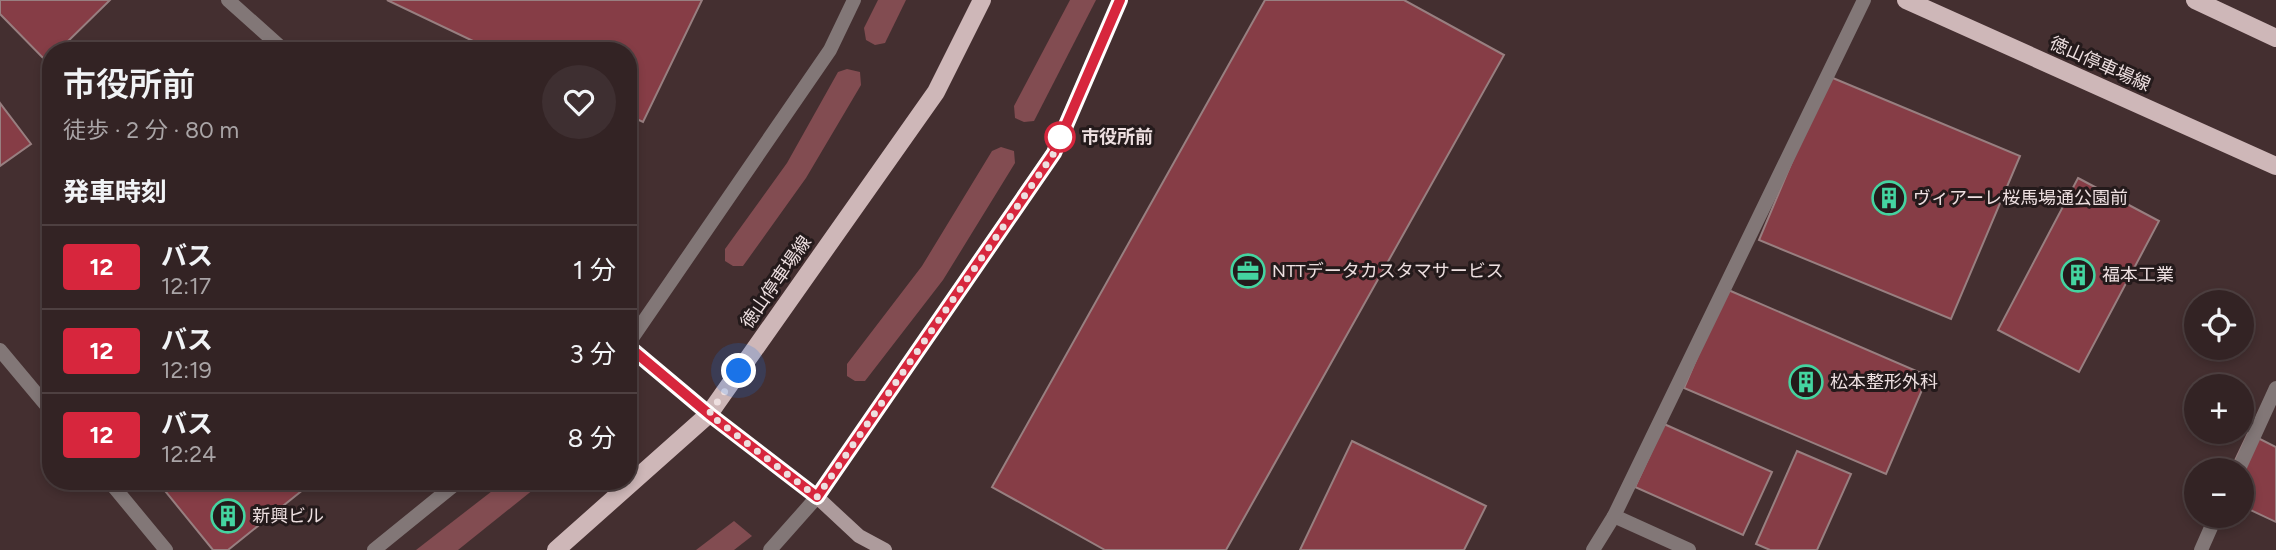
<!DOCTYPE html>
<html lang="ja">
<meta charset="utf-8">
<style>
:root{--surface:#332324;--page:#3e2f31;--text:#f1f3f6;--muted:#a9a4a6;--line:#4e4041}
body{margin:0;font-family:Figtree,"Noto Sans JP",sans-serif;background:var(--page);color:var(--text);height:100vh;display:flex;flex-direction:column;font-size:26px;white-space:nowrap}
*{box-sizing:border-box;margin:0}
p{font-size:23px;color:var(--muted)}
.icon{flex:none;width:38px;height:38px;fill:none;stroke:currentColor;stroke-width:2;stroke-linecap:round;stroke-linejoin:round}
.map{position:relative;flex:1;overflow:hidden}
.details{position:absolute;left:42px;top:42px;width:595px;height:448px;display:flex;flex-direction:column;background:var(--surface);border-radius:28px;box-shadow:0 4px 10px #0003,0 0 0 2px var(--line)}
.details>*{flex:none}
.badge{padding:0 14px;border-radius:5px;font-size:24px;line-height:46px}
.buttons{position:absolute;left:2184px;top:290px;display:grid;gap:14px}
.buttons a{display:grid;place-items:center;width:70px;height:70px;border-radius:50%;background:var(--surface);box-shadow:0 4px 10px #0003,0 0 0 2px var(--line);font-size:35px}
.you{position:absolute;width:35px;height:35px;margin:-18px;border:5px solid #fff;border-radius:50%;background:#1a73e8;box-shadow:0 0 0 10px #1a73e833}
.map>.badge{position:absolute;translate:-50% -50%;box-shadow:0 0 0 4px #fff}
h2{padding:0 21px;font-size:26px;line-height:63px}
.round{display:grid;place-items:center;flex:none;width:74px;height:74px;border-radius:37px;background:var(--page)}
.headline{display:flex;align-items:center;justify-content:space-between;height:119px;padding:0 21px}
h1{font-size:33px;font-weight:600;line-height:52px}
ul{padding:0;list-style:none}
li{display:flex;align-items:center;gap:21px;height:84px;padding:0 21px;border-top:2px solid var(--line)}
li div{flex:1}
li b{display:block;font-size:26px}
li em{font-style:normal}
li .badge{min-width:77px;font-weight:700;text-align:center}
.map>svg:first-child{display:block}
</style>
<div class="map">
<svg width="2276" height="550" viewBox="0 0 2276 550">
<rect width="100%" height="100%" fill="#442f30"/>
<g fill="#824c51">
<polygon points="878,0 906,0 885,43 875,45 866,40 864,28"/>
<polygon points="1070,0 1096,0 1034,121 1024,122 1015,118 1014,106"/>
<polygon points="847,69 860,72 861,85 806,178 743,266 733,266 725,261 725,249 787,163 838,72"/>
<polygon points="1001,147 1014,151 1015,163 943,280 865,381 855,381 847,376 847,364 922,266 992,151"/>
<polygon points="505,481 544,481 458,550 416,550"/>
<polygon points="734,521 752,536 734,550 696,550"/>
</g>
<g fill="#863d46" stroke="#987f80" stroke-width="2">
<polygon points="0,0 110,0 58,51 51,51 47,62 0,14"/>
<polygon points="387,0 702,0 643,122 628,115 628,51 494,51"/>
<polygon points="1265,0 1404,0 1504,55 1226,550 1105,550 992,487"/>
<polygon points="1828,76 2020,156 1951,319 1759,240"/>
<polygon points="0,103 31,144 0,166"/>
<polygon points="2078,178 2159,221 2079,372 1998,330"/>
<polygon points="1726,289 1928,376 1886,474 1684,388"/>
<polygon points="1664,424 1772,472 1743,535 1635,487"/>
<polygon points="2248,433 2276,447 2276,522 2242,506 2242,471 2230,471"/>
<polygon points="1352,441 1486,506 1464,550 1300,550"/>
<polygon points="1797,451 1851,474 1817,550 1770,550 1756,544"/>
<polygon points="157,481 314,481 228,550 213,550"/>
</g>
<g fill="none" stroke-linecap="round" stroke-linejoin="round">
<g stroke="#827777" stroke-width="14">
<polyline points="228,0 285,51"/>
<polyline points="628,344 830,50 854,0"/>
<polyline points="628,346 709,414"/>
<polyline points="0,350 51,411"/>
<polyline points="2238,471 2276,388"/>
<polyline points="109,481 166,550"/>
<polyline points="1614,516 1689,550"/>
<polyline points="374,550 459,481"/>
<polyline points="770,550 817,497 1053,153 1120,0"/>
<polyline points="1593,550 1614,516 1864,0"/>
<polyline points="2201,550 2216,516"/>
</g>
<polyline stroke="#ad9b9c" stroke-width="14" points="709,414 817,497 859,536 885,550"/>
<g stroke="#ceb7b8" stroke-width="18">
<polyline points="1906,0 2276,166"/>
<polyline points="2195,0 2276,38"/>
<polyline points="556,550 709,414 936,92 982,0"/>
</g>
</g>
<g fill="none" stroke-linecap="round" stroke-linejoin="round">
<defs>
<polyline id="line" points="628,346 709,414 817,497 1054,153 1120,0"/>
</defs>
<use href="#line" stroke="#fff" stroke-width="16"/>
<use href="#line" stroke="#d7263d" stroke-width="10"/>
<polyline stroke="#eddfe0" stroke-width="7" stroke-dasharray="0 12.6" points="739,371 709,414 817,497 1054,153 1065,127 1060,137"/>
</g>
<defs>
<symbol id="building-ring" viewBox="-11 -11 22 22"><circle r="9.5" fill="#241a1b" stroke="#44d4a0" stroke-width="1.5"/><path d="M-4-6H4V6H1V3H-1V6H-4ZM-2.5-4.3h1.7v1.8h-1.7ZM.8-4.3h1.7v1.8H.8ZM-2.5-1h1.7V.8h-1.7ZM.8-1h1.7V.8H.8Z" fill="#44d4a0"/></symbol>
<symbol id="office-ring" viewBox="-11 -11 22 22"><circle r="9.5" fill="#241a1b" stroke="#44d4a0" stroke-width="1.5"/><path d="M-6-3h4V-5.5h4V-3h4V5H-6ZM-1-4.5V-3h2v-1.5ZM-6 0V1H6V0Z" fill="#44d4a0"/></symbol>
</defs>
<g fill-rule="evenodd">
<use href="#building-ring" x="1870" y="179" width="38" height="38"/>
<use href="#office-ring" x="1229" y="252" width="38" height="38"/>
<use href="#building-ring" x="2059" y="256" width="38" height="38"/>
<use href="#building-ring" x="1787" y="363" width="38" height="38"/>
<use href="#building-ring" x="209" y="497" width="38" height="38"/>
</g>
<circle fill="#fff" stroke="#d7263d" stroke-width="3.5" cx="1060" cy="137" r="14"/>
<g text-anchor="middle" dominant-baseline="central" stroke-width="6" stroke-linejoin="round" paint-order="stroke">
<g font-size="18" fill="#eddfe0" stroke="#241a1b">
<text transform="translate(2100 64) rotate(24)">徳山停車場線</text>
<text transform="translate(776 282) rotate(-55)">徳山停車場線</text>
</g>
<g font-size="18" font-weight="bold" fill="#eddfe0" stroke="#241a1b" text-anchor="start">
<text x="1081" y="137">市役所前</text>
</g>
<g font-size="18" fill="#eddfe0" stroke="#241a1b" text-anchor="start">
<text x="1913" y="198">ヴィアーレ桜馬場通公園前</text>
<text x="1272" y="271">NTTデータカスタマサービス</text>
<text x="2102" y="275">福本工業</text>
<text x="1830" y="382">松本整形外科</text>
<text x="252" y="516">新興ビル</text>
</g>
</g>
</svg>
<div class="buttons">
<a><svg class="icon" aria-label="locate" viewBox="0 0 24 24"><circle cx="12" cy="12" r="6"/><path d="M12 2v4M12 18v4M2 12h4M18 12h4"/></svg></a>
<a>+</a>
<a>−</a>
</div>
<div class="you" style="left:739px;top:371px"></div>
<section class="details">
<div class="headline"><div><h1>市役所前</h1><p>徒歩 · 2 分 · 80 m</p></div><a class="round"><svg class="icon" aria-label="heart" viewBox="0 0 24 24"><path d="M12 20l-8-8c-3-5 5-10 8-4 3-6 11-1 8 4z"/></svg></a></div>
<h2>発車時刻</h2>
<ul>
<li><span class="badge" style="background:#d7263d;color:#fff">12</span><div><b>バス</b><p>12:17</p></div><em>1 分</em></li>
<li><span class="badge" style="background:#d7263d;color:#fff">12</span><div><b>バス</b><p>12:19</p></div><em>3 分</em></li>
<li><span class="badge" style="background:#d7263d;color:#fff">12</span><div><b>バス</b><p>12:24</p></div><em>8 分</em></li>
</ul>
</section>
</div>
